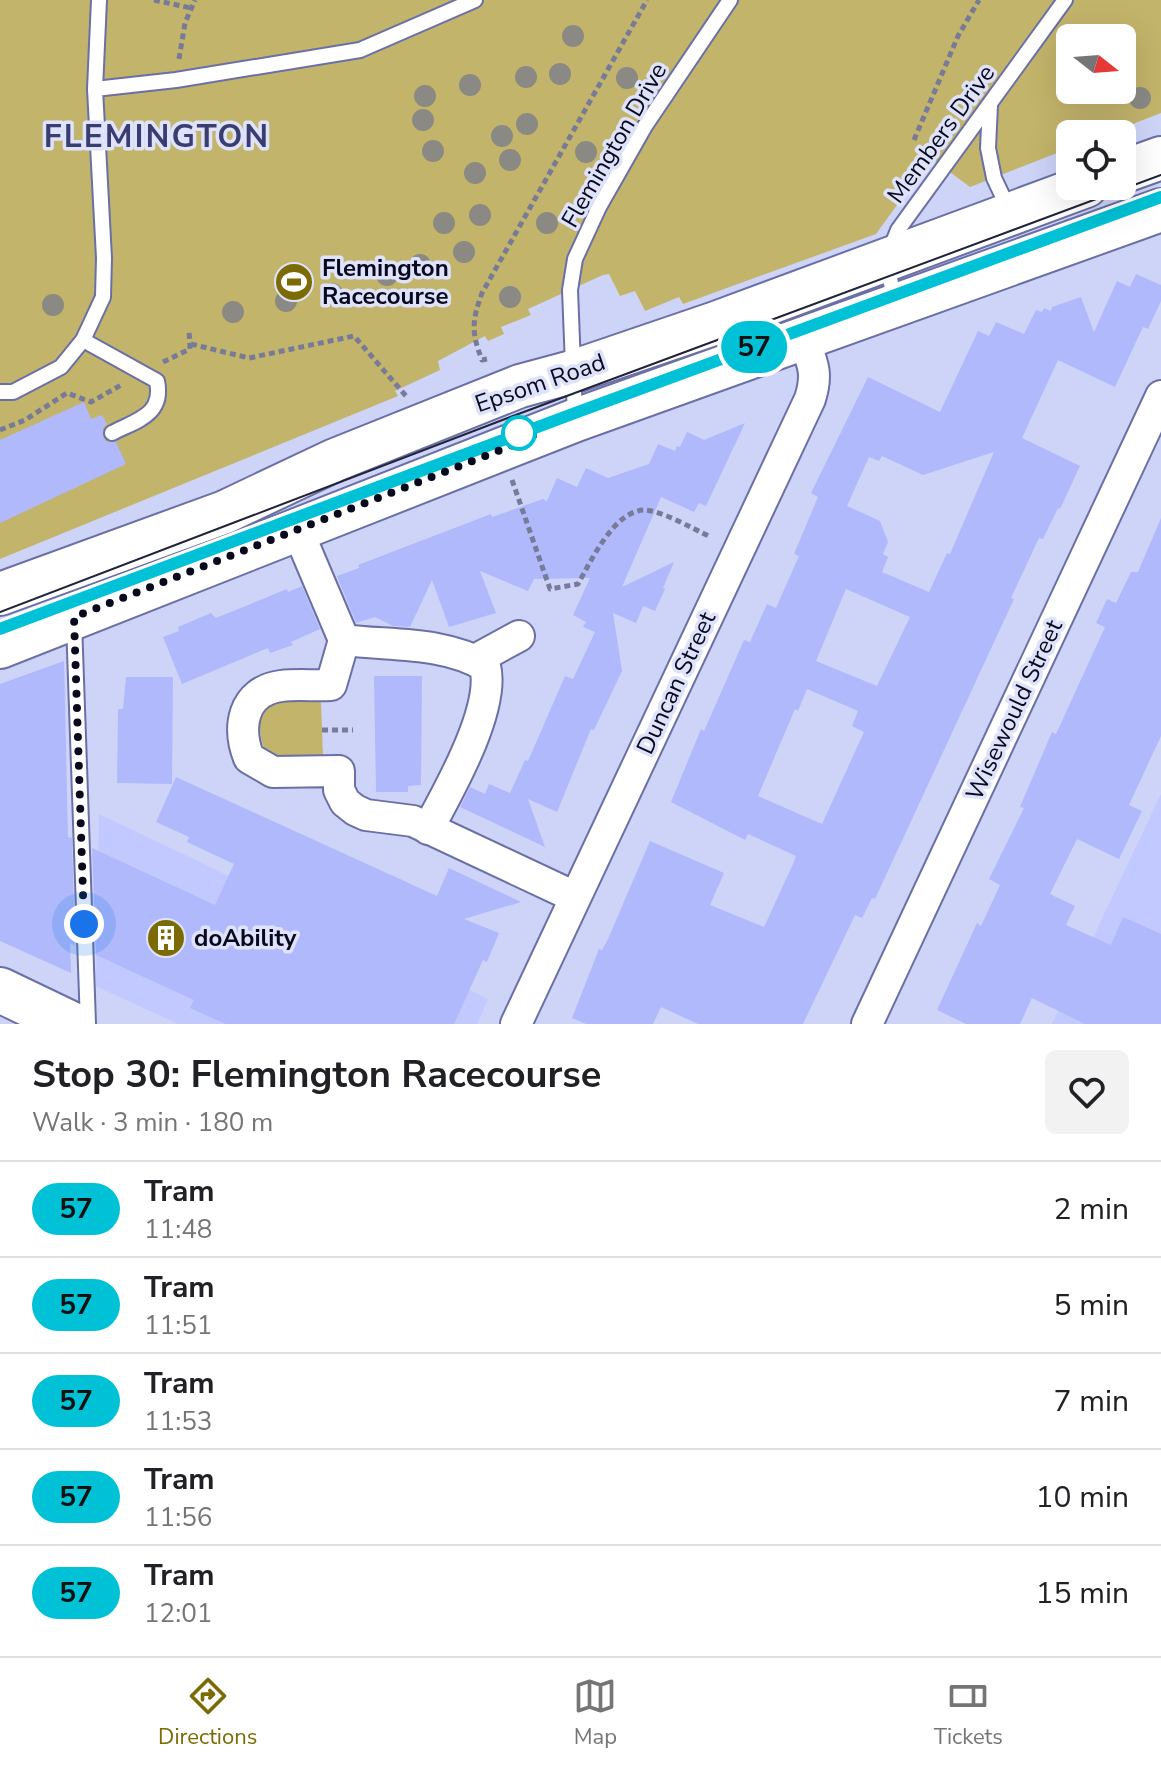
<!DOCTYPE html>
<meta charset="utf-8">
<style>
:root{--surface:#fff;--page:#f2f2f2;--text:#202124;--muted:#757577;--line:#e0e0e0;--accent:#7c6b04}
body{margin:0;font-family:"Nunito Sans",sans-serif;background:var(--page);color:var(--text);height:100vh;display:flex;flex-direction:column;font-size:30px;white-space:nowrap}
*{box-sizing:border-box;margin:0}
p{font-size:26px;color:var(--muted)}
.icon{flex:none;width:44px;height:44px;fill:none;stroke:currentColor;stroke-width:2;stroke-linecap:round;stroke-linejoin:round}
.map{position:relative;height:1024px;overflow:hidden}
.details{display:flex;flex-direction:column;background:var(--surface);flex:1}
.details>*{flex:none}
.badge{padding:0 16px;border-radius:26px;font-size:28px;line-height:52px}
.needle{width:52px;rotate:107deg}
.tools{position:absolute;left:1056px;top:24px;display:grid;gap:16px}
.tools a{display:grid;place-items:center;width:80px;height:80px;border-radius:12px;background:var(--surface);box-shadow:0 8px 32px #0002;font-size:40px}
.you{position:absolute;width:40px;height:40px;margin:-20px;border:6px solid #fff;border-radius:50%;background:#1a73e8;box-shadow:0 0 0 12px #1a73e833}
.map>.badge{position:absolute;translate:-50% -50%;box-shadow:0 0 0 4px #fff}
.round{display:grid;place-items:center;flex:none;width:84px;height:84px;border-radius:12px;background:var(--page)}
.summary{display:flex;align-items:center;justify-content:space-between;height:136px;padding:0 32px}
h1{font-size:38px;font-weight:700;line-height:60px}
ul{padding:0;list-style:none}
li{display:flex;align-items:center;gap:24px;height:96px;padding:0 32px;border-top:2px solid var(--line)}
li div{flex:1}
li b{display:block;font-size:30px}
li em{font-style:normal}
li .badge{min-width:88px;font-weight:700;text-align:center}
.tab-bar{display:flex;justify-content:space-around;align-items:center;height:112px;border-top:2px solid var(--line);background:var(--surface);font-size:22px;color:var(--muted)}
.tab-bar a{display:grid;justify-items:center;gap:4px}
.tab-bar .current{color:var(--accent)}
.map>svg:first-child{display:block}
</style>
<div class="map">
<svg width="1161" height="1024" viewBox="0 0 1161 1024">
<rect width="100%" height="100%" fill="#ced4f8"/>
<g fill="#c1c9ff">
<polygon points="1161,794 1161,1024 1052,1024"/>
<polygon points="99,814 488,999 477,1024 178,1024 96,986"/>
</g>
<g fill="#c3b46b" fill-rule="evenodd">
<path d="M0,0H1161V113L1107,134H1070V148L970,187L931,158L876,234L683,304L679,297L645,311L635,291L620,296L609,274L603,275L528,309L531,315L501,327L504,334L488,341L485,336L438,361L440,370L395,391L398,396L0,559ZM1070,38H1122V90H1070Z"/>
<path d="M280,701L321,702L323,756C307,756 269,764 263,745C260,737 260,727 259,719L271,702Z"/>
</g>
<g fill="#b0b9fb" fill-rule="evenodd">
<path d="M1136,274L1161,285V301L1148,329L1143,327L1115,387L1058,360L1022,438L1080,466L1060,509L1058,508L1043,539L1039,538L1011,598L1014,599L875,899L872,898L862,918L855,915L803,1024H698L661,1007L653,1024H586L572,1018L599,949L602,950L608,939L650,841L724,873L710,905L764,927L793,864L796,856L748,834L745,840L671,802L701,729L704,731L744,640L750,642L767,604L776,608L799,556L794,554L818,497L811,493L868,377L940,412L978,331L989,336L996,322L1024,334L1036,310L1042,312L1044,308L1051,311L1052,307L1081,297L1094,332L1117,281L1130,287ZM994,452L950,554L947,553L929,592L882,572L888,557L883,554L888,542L880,521L847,506L869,457L879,461L882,456L923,475ZM846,589L910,617L877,686L816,661ZM807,689L858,711L852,726L864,732L822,824L758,796L795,709L798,711Z"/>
<polygon points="84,402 91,419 102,415 107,424 103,428 103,437 107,442 116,442 126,464 0,523 0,440"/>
<polygon points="745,423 706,506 699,503 694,512 661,497 622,587 674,562 663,588 665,589 655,611 643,606 636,623 613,613 622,671 594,730 591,729 557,812 528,799 545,847 460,807 470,787 485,794 489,784 510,793 525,760 528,761 565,676 573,679 595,632 583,627 586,622 573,615 590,578 534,579 528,591 480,571 496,613 449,627 432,580 410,627 393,626 375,617 356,623 337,576 359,568 358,565 491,514 492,517 543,499 547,501 557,478 577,487 586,468 608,478 649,464 658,444 675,451 677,446 680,447 687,432 704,440"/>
<polygon points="1161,518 1161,736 1129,805 1142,811 1119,859 1077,839 1050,894 1075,906 1066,925 1111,945 1123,917 1161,934 1161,1024 1085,1024 1032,998 1020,1024 966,1024 937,1010 977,923 981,926 1000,885 989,879 1024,808 1020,807 1052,732 1056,734 1105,627 1096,623 1107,599 1116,603 1131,572 1138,572"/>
<polygon points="302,586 320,629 291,642 293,645 270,653 268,648 182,684 163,637 179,631 178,627 211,613 216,618 287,589 288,592"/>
<polygon points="64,661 68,837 72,838 75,946 70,943 71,973 0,941 0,684"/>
<polygon points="374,676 422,676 421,785 408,786 408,792 376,792"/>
<polygon points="126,677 173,677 172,784 117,783 118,709 123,709"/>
<polygon points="176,777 437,896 449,868 521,902 464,919 499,933 487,962 483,960 454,1024 226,1024 190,1008 194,1000 96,955 92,848 215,905 234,864 187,842 189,837 156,822"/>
</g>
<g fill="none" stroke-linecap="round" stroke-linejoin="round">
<defs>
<g id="lane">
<polyline points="95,89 99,0"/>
<polyline points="990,105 988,148 994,178 1010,212"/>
<polyline points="895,302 886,260 898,230 1065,0"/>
<path d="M83,340L157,381C164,415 137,420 112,433"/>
<polyline points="0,392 13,392 61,367 83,340 103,297 104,258 95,89 176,80 360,50 475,0"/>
<polyline points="575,416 570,290 575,259 599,207 645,126 730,0"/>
<polyline points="74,622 88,1024"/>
</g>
<g id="street">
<path d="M297,529L344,640L331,685C315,686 297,684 281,686C242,691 237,728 249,758L273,772L339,771V790L345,802L355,810L366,815L413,821L575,897"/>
<path d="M344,640C389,646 444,641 485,666C496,708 449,790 428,829"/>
<polyline points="475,660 519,636"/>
<path d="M516,1024L810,399C818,374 813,364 804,340"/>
<polyline points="867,1024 1161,396"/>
</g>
<g id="secondary">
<polyline points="1122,172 1161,158"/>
<polyline points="0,594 225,512 335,460 520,386 572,372 713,324 1086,186"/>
<polyline points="0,647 576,420 1161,210"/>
</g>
<polyline id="primary" points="0,990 71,1024"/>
</defs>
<use href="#lane" stroke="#6a70a6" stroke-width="18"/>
<use href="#street" stroke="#6a70a6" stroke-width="34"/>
<use href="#secondary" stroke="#6a70a6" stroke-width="46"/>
<use href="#primary" stroke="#6a70a6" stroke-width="48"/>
<g stroke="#787b98" stroke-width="5" stroke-dasharray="6 4" stroke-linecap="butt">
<polyline points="154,0 191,8"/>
<polyline points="179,59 185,23 195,0"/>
<polyline points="914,140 958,36 979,0"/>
<polyline points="191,344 249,358 354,336 406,396"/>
<path d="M487,359L482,360C471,332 472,321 482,293L647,0"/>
<polyline points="163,362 190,349 189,329"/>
<polyline points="0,430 25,420 67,393 91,402 123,384"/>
<path d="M512,480L550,589L578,584C591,561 614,511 644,510C661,510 693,529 709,536"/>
<polyline points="322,730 353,730"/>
</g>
<use href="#lane" stroke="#fff" stroke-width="14"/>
<use href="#street" stroke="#fff" stroke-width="30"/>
<use href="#secondary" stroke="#fff" stroke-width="42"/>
<use href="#primary" stroke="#fff" stroke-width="44"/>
<g stroke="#212339" stroke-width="2">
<polyline points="0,612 513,416 1161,175"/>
<polyline points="0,629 533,428 1161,197"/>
</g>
</g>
<g fill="#8b8983">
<circle cx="573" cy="36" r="11"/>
<circle cx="560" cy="74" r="11"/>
<circle cx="526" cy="77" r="11"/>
<circle cx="627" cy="78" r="11"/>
<circle cx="470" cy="85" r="11"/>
<circle cx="425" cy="96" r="11"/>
<circle cx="1140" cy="98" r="11"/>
<circle cx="423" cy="120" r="11"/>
<circle cx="527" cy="124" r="11"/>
<circle cx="502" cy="136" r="11"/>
<circle cx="433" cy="151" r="11"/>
<circle cx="586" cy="152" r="11"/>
<circle cx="510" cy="160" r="11"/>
<circle cx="475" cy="173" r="11"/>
<circle cx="480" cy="215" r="11"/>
<circle cx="444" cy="223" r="11"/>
<circle cx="547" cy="223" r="11"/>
<circle cx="464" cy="252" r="11"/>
<circle cx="420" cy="265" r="11"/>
<circle cx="387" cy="275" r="11"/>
<circle cx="332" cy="294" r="11"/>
<circle cx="510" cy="297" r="11"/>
<circle cx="286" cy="301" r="11"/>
<circle cx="53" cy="305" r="11"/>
<circle cx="233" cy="312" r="11"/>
</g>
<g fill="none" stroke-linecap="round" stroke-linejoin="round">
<defs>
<polyline id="line" points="0,629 575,413 1161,197"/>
</defs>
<use href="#line" stroke="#fff" stroke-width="18"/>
<use href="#line" stroke="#00c1d5" stroke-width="12"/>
<polyline stroke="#08091d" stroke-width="8" stroke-dasharray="0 14.4" points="84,924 74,617 536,436 519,433"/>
</g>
<defs>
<symbol id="stadium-disc" viewBox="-11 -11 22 22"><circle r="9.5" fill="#7c6b04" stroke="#dee2fb"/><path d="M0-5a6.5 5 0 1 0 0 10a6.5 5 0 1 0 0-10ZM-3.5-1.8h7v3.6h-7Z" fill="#fff"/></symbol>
<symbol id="building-disc" viewBox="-11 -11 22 22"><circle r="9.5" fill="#7c6b04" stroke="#dee2fb"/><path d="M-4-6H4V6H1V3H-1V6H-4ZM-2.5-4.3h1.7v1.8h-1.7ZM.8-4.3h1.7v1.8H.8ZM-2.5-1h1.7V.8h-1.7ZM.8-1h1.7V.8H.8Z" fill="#fff"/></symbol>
</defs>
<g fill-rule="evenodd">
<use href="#stadium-disc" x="272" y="260" width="44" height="44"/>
<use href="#building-disc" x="144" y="916" width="44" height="44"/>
</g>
<circle fill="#fff" stroke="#00c1d5" stroke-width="4" cx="519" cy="433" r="16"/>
<g text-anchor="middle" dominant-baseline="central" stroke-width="7" stroke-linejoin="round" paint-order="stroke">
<g font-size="24" fill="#08091d" stroke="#dee2fb">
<text transform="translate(941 134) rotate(-54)">Members Drive</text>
<text transform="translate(614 145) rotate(-60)">Flemington Drive</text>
<text transform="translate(540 383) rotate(-19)">Epsom Road</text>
<text transform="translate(676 683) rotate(-65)">Duncan Street</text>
<text transform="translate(1014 710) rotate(-65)">Wisewould Street</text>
</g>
<g font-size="24" font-weight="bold" fill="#08091d" stroke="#dee2fb" text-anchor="start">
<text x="322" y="268">Flemington<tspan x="322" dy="28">Racecourse</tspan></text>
<text x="194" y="938">doAbility</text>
</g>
<g font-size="32" font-weight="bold" letter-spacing="2" fill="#393d6f" stroke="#dee2fb">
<text x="157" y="136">FLEMINGTON</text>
</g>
</g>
</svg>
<div class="tools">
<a><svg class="needle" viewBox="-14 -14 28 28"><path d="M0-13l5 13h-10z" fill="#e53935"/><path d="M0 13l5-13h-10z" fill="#757577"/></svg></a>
<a><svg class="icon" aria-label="locate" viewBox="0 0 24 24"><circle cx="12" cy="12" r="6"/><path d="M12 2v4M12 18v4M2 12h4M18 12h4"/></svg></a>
</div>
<div class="you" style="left:84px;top:924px"></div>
<b class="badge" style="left:754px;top:347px;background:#00c1d5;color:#111">57</b>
</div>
<section class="details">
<div class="summary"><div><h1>Stop 30: Flemington Racecourse</h1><p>Walk · 3 min · 180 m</p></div><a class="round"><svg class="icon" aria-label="heart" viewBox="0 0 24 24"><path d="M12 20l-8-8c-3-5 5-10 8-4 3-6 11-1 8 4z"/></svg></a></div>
<ul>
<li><span class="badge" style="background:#00c1d5;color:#111">57</span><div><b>Tram</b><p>11:48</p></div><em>2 min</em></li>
<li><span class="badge" style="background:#00c1d5;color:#111">57</span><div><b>Tram</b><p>11:51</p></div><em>5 min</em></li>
<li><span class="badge" style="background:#00c1d5;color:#111">57</span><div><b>Tram</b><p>11:53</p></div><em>7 min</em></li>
<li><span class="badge" style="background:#00c1d5;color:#111">57</span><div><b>Tram</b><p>11:56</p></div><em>10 min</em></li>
<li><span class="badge" style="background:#00c1d5;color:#111">57</span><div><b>Tram</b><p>12:01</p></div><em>15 min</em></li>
</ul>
</section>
<nav class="tab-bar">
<a class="current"><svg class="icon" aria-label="directions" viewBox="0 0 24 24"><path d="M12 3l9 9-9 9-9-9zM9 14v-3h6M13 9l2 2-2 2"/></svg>Directions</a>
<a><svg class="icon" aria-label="map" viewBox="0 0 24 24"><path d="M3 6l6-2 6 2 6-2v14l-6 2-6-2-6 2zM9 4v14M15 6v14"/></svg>Map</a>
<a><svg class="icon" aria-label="tickets" viewBox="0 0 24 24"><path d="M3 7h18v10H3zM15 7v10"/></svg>Tickets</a>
</nav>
